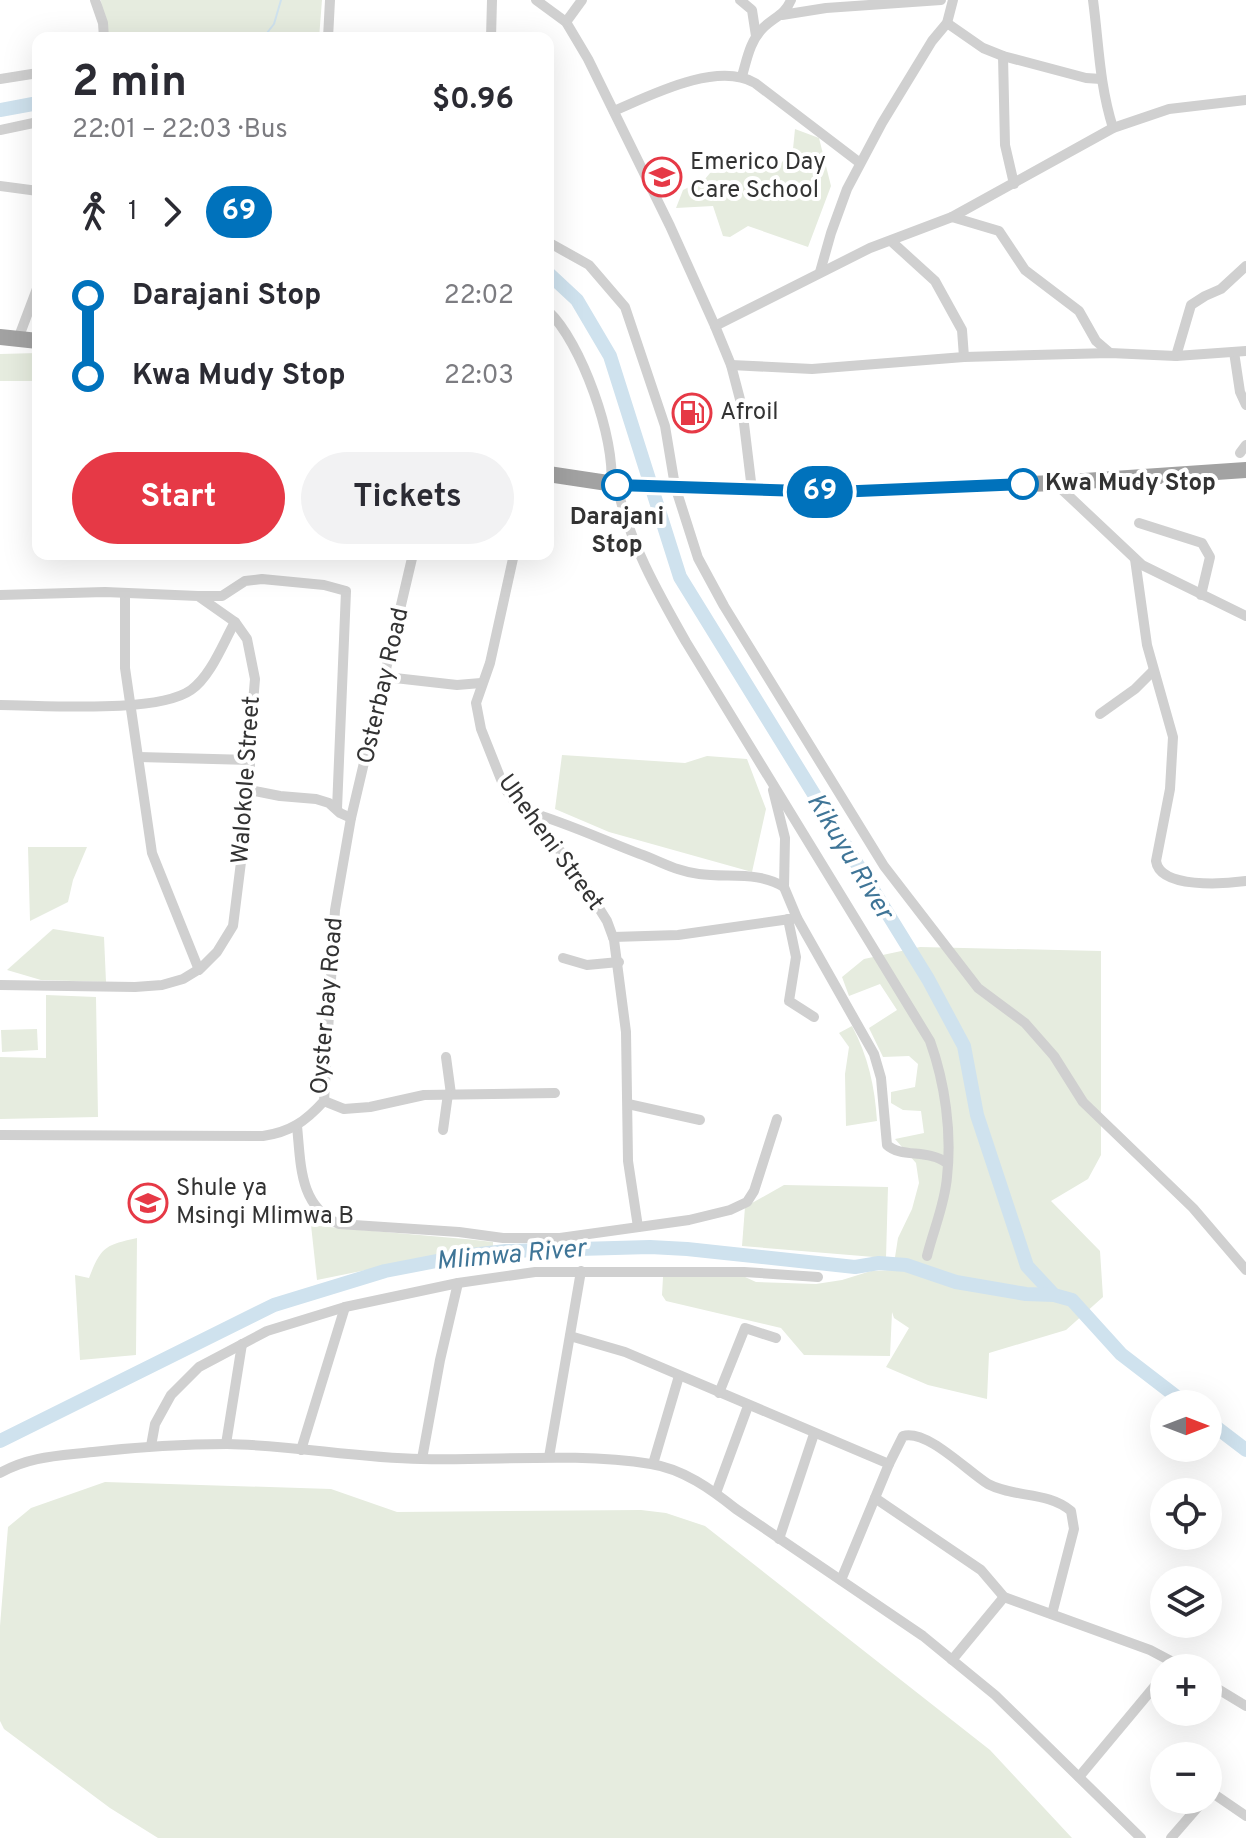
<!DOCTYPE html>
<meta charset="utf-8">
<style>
:root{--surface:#fff;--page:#f2f2f3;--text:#2b2b33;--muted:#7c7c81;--accent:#e63946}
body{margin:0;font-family:Overpass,sans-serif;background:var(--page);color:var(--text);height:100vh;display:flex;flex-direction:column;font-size:30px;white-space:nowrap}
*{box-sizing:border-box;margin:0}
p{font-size:26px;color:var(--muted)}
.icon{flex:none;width:44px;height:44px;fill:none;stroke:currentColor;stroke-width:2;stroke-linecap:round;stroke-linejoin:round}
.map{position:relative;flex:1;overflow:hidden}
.details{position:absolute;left:32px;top:32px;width:522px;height:528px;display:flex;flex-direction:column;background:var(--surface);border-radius:16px;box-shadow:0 8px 32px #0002}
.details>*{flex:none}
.badge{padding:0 16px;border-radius:26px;font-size:28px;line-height:52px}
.needle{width:52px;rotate:90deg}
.buttons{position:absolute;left:1150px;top:1390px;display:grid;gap:16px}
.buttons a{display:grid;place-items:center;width:72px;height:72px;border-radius:50%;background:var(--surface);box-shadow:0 8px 32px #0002;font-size:40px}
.map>.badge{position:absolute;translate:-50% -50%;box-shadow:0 0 0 4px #fff}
.legs{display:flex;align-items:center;gap:12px;height:88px;padding:0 40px;font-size:26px}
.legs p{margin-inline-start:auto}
.summary{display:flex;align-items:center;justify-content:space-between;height:136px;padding:0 40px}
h1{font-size:44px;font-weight:700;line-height:60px}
.cta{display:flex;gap:16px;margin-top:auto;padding:16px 40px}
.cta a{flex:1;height:92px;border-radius:48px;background:var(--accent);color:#fff;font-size:32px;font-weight:700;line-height:92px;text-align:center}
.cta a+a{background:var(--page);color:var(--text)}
ul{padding:0 40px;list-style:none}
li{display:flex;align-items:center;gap:28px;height:80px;font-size:30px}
li i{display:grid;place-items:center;width:12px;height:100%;margin:0 10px;background:currentColor}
li i::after{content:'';width:20px;height:20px;margin:-10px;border:6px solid;border-radius:50%;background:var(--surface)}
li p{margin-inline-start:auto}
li:first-child i{background:linear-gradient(#0000 50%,currentColor 0)}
li:last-child i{background:linear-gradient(currentColor 50%,#0000 0)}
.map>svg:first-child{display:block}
</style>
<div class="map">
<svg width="1246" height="1838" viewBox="0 0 1246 1838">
<rect width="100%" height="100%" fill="#fff"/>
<g fill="#e6ecdf">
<polygon points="101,0 322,0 319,38 103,38"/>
<polygon points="795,129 819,138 831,186 808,247 748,226 730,237 723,236 713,206 676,208 683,190 705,179 726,154 759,169 777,168 793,149"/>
<polygon points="38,353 38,381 0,381 0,354"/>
<polygon points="562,755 685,763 707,756 747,759 766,809 752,872 609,832 555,809"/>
<polygon points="28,847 87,847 73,880 68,902 30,921"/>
<polygon points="53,929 104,937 106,982 41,980 7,970"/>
<polygon points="920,947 1101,951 1101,1155 1088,1179 1051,1201 1100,1251 1103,1297 1066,1330 989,1353 987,1399 928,1385 886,1367 909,1328 894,1318 892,1312 890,1356 804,1355 781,1328 666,1301 662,1295 663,1277 745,1277 756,1282 816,1284 842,1280 871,1271 893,1270 898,1238 912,1209 919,1183 916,1163 895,1139 924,1133 921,1111 903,1110 891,1103 891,1092 915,1087 918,1064 909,1056 883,1057 869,1028 897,1010 880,984 849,996 842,977 864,959"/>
<polygon points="46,995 96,997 98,1117 0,1119 0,1057 46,1058"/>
<path d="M852,1026C868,1056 875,1087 877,1121L846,1126L845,1074L849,1047L839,1033Z"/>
<polygon points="37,1029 38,1050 2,1052 1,1030"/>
<polygon points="784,1185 888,1187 886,1258 742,1246 745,1207"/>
<path d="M311,1225C372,1232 433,1235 493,1242V1248L440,1255L317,1280Z"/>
<path d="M137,1238L136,1355L80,1360L75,1275L89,1278C101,1247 105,1245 137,1238Z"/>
<polygon points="105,1482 331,1489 397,1512 641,1510 666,1513 705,1526 990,1750 1072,1838 158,1838 110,1808 4,1729 0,1721 0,1626 8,1527 31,1508"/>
</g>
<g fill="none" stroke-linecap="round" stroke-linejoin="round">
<polyline stroke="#cfe2ee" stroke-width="2" points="263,38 274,24 281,0"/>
<g stroke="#cfe2ee" stroke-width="14">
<polyline points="0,110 38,103"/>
<polyline points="548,273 577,300 610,356 680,577 928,979 964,1046 977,1115 1027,1266 1054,1295 1072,1300 1121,1354 1186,1404"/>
<polyline points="1208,1421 1246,1450"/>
<polyline points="0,1441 274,1305 385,1271 462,1256 506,1251 650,1247 687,1249 855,1267 879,1263 906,1265 956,1282 1026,1294 1054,1295"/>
</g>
<g stroke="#d0d0d0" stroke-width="10">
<polyline points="95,0 103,23 104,38"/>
<polyline points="536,0 566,22 588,59 670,226 715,326 731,365 742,407 752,490"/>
<polyline points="740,0 752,10 756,36"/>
<path d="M1093,0C1099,45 1099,83 1113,128"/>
<polyline points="782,15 826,8 941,0"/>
<polyline points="566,22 582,0"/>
<polyline points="947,23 983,48 1003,56 1086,78 1101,79"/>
<polyline points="328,38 330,0"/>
<polyline points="491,38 492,0"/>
<polyline points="1003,56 1005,145 1014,184"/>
<path d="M742,76C747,59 750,41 763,28C774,17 785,15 791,0"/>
<polyline points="0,79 38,73"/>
<path d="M614,111C651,95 717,61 755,83L860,163"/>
<polyline points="0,130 38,122"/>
<polyline points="0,186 38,191"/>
<polyline points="952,217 999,231 1025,270 1079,311 1096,341 1110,353"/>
<polyline points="891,241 935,281 962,330 964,357"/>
<polyline points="548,242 589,265 625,307 665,426 675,486 698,558 724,606 884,866 978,988 1025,1023 1054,1056 1083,1102 1193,1208 1246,1270"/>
<polyline points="820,272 831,233 847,189 882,123 932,41 947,23 953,0"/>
<path d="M548,311C581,341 616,440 611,484"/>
<polyline points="715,326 870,248 952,217 1113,128 1169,109 1246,100"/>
<polyline points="18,339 38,286"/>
<polyline points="1234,352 1240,392 1246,405"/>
<polyline points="1176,356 1191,305 1205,296 1221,289 1246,266"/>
<polyline points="731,365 812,369 964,357 1110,353 1176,356 1246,351"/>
<polyline points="1240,453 1246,445"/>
<polyline points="1055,483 1142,565 1246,616"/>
<path d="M617,485C628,540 658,593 686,642L930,1041C945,1083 952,1132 947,1177C945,1204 933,1231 927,1256"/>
<polyline points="1139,523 1202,543 1210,557 1201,595"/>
<polyline points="514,554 490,663 476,703 481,729 504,787 514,801 529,812 542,826 582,881 607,921 614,940 626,1032 628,1161 638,1227"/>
<path d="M1135,559L1147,645L1173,737L1170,789L1156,861C1160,889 1224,884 1246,881"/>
<polyline points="125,593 125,668 152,853 199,970"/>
<polyline points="0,595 105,592 198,596 235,622 247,639 255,679 250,738 250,790 233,926 217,952 201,968 183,979 162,985 135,987 0,985"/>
<polyline points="200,596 222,596 245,581 262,579 324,585 346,591 337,809"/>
<polyline points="386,677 457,685 481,683"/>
<path d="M0,705C44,705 157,714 191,690C211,676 223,643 235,622"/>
<polyline points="1100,714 1135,689 1153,671"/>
<polyline points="139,757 250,760"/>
<polyline points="250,790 280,796 316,799 329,803 340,813 351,818"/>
<path d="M773,790L785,838L784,887L797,918L874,1054L881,1078L887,1145C901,1158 929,1149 947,1163"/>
<path d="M529,812C567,823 603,840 640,854C660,861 678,872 699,874C728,878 759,871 784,887"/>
<polyline points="788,919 796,957 789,1001 814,1017"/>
<polyline points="613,937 678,935 797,918"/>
<polyline points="563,958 587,965 619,962"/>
<polyline points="446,1057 451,1094"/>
<polyline points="324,1101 344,1109 370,1107 424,1095 555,1093"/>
<polyline points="628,1104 700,1120"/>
<path d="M297,1126C301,1165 299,1206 339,1224L459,1232L503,1238H560L689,1220L730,1210L747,1202L754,1191L777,1119"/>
<polyline points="443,1130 448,1094"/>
<path d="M0,1135L263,1136C290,1132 305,1122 324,1101L335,910L351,818L413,554"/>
<polyline points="570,1336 625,1352 889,1464 841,1580"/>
<polyline points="719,1393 745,1328 776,1338"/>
<polyline points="226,1444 242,1344"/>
<polyline points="151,1446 155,1424 171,1395 199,1367 267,1331 345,1307 458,1283 535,1272 744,1272 818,1277"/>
<polyline points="301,1450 345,1307"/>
<polyline points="549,1457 581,1271"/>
<polyline points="422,1459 440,1360 458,1283"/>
<polyline points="653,1464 679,1376"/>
<path d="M889,1464L903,1436C927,1429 967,1471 988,1484C1014,1498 1048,1491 1071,1511L1074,1529L1052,1614"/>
<path d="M0,1473C30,1456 59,1456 93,1452C138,1447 182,1444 227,1444C292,1445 356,1458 421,1459C497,1461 575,1452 651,1464C683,1469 711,1489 736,1509L923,1636L995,1695L1141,1838"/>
<polyline points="716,1493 748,1406"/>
<polyline points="875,1498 981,1570 1004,1597 1150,1650 1184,1668"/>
<polyline points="779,1539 814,1434"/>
<polyline points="952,1660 1004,1597"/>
<polyline points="1208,1683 1246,1706"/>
<polyline points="1079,1777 1164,1675"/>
<polyline points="1208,1796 1211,1792 1246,1816"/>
<polyline points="1171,1838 1204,1800"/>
</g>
<g stroke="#a2a2a2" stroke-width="16">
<polyline points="0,337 38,341"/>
<polyline points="548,474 621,485 835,492 1055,483 1246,470"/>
</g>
</g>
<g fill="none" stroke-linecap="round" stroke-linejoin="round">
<defs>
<polyline id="line-1" points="617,485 835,492 1023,484"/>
</defs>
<use href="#line-1" stroke="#fff" stroke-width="18"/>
<use href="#line-1" stroke="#0072bc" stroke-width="12"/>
</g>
<defs>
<symbol id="school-ring" viewBox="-11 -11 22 22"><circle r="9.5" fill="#fff" stroke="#e63946" stroke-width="1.5"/><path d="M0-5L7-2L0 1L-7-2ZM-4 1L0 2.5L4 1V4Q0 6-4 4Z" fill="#e63946"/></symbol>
<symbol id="fuel-ring" viewBox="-11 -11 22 22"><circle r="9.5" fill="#fff" stroke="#e63946" stroke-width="1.5"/><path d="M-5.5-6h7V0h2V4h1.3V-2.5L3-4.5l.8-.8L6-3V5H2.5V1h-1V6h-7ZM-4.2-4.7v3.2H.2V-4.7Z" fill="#e63946"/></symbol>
</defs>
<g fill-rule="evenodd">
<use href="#school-ring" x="640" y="155" width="44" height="44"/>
<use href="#fuel-ring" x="670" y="391" width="44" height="44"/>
<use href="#school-ring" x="126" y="1181" width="44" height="44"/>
</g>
<g fill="#fff" stroke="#0072bc" stroke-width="4">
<circle cx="1023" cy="484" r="14"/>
<circle cx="617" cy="485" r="14"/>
</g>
<g text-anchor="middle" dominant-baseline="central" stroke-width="8" stroke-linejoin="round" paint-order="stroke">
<g font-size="24" fill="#333" stroke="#fff" text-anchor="start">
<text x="690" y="163">Emerico Day<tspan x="690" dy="28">Care School</tspan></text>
<text x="720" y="413">Afroil</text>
<text x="176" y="1189">Shule ya<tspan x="176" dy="28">Msingi Mlimwa B</tspan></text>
</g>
<g font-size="24" font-weight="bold" fill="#333" stroke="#fff" text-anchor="start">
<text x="1045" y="484">Kwa Mudy Stop</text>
<text x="617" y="518" text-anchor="middle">Darajani<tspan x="617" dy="28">Stop</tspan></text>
</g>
<g font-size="24" fill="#333" stroke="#fff">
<text transform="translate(384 686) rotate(-77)">Osterbay Road</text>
<text transform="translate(247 780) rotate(-86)">Walokole Street</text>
<text transform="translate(550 843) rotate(54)">Uheheni Street</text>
<text transform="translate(328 1006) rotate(-85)">Oyster bay Road</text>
</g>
<g font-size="26" font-style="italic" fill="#3f7597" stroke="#fff">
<text transform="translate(849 857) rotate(59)">Kikuyu River</text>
<text transform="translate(511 1256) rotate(-5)">Mlimwa River</text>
</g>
</g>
</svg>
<div class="buttons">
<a><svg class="needle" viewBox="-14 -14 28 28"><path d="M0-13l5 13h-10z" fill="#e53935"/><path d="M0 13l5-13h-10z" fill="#7c7c81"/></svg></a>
<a><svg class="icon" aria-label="locate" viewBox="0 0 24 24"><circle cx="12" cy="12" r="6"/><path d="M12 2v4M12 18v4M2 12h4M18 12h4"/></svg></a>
<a><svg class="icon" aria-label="layers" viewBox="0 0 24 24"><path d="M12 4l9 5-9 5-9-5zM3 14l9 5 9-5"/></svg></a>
<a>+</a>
<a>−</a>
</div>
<b class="badge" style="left:820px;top:492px;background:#0072bc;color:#fff">69</b>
<section class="details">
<div class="summary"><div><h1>2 min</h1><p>22:01 – 22:03 · Bus</p></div><b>$0.96</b></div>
<div class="legs"><svg class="icon" aria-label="walk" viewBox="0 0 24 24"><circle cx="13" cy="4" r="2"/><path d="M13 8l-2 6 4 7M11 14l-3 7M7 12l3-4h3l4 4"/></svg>1<svg class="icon" aria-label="forward" viewBox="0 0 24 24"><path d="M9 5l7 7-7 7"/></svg><b class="badge" style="background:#0072bc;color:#fff">69</b></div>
<ul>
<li><i style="color:#0072bc"></i><b>Darajani Stop</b><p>22:02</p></li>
<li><i style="color:#0072bc"></i><b>Kwa Mudy Stop</b><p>22:03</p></li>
</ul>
<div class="cta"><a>Start</a><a>Tickets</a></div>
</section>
</div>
